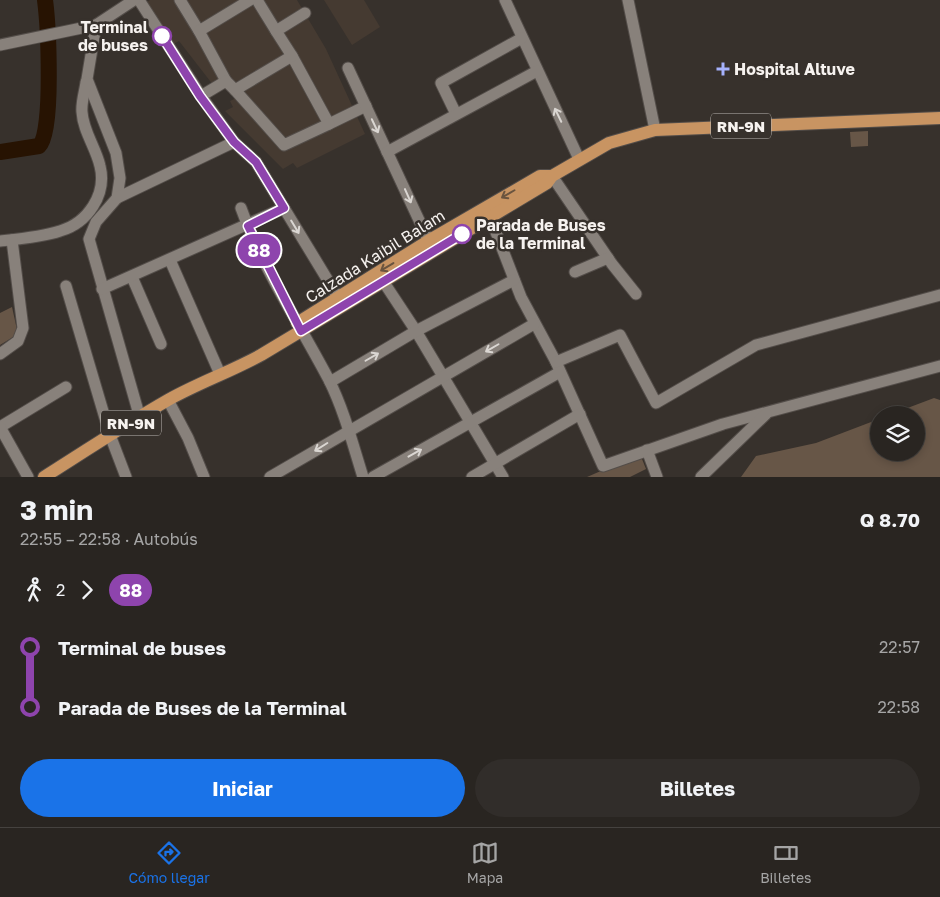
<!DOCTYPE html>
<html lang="es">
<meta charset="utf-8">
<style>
:root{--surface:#292521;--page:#312d2a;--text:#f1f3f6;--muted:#a5a5a5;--line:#45423f;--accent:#1a73e8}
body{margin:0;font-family:"Golos Text",sans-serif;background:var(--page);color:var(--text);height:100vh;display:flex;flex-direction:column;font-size:19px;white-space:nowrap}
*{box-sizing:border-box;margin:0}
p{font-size:16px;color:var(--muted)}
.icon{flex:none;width:28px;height:28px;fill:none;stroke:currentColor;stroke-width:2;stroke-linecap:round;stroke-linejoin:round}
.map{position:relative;height:477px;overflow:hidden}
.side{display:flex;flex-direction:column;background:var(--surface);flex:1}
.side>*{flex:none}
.badge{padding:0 10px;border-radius:16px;font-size:18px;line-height:32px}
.fabs{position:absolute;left:870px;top:406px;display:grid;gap:10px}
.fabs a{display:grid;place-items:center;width:55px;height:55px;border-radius:50%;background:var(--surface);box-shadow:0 2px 8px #0003,0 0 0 1px var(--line);font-size:25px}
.map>.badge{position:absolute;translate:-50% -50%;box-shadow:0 0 0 2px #fff}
.legs{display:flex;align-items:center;gap:8px;height:55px;padding:0 20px;font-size:16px}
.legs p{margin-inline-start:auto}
.overview{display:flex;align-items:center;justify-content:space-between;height:85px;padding:0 20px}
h1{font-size:28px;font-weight:700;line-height:38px}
.action{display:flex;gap:10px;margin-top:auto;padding:10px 20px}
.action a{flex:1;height:58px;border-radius:30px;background:var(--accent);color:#fff;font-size:20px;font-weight:700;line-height:58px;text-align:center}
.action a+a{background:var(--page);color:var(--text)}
ul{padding:0 20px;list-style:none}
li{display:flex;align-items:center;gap:18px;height:60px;font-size:19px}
li i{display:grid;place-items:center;width:8px;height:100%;margin:0 6px;background:currentColor}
li i::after{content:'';width:12px;height:12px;margin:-6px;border:4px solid;border-radius:50%;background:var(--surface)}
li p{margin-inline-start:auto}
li:first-child i{background:linear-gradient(#0000 50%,currentColor 0)}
li:last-child i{background:linear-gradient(currentColor 50%,#0000 0)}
.menu{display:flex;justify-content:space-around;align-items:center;height:70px;border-top:1px solid var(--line);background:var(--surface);font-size:14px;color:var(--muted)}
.menu a{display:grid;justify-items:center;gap:2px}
.menu .active{color:var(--accent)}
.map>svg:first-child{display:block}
</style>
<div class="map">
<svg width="940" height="477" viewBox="0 0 940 477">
<rect width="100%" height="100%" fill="#37312c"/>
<g fill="#453a31">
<polygon points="150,0 297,0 326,49 365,134 297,168 293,163 283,169 225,111 233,107 230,101 236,98 229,85 217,90 179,41 170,46 145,3"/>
<polygon points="324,0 364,0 380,27 352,45"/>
</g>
<g fill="#675647">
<polygon points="868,131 868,146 851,147 850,132"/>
<polygon points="12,307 18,334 0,345 0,313"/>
<polygon points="934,398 940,400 940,477 741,477 756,456 816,443 879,419 879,452 916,452 916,415 889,415"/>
<polygon points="640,454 646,469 630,477 587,477"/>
</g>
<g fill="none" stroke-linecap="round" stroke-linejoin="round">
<path stroke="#271302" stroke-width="16" d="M0,152L39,146C54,133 48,23 45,0"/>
<defs>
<g id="minor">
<polyline points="139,0 201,96 234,142 256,162 338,297"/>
<polyline points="180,0 199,31"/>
<polyline points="257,0 276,31"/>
<polyline points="505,0 579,159"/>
<polyline points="628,0 655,130"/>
<polyline points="96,25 87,79 116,153 120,178 117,198 96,222 89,239 140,418"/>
<polyline points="0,45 96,25 134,0"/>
<polyline points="292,56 329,124 366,106"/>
<polyline points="348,68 432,248"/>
<polyline points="226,81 199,31 250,0"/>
<polyline points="235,90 284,145 329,124"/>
<polyline points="201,96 226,81 235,90 292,56 276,31 305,13"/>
<polyline points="456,114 441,83 522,38"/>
<polyline points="387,152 537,71"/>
<polyline points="552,176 612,264 636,294"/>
<polyline points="117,198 234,142"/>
<path d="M241,208C263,269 299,323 329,380C344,410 353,445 363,477"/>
<polyline points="490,217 521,297 556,362 603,466 723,424 940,366"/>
<path d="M0,241C19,239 42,237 60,231C88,223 107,194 100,166C96,148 83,131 82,112C81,102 85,91 86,82"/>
<polyline points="170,260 220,374"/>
<polyline points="575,272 608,258"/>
<polyline points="132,277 161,344"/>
<polyline points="383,281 416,331 503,477"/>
<polyline points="66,286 110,435 126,477"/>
<polyline points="102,289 284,208"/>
<polyline points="0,354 18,341 23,328 12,240"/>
<polyline points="556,362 620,335 656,403 756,345 940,295"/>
<polyline points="330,382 416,331 514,280"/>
<polyline points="168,400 188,438 204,477"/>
<polyline points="0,427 66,387"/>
<polyline points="0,427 28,477"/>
<polyline points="647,450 657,477"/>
<polyline points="270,477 534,324"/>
<polyline points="373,477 560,372"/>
<polyline points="472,477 580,414"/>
<polyline points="701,477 766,414"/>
</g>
<g id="major">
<polyline points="297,323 428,241 540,176 552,176"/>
<path d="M44,477C85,451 126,424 168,400C198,383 230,372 261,355L547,183L552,176L609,143L655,130L940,118"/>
</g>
</defs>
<use href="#minor" stroke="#534d49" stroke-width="13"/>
<use href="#major" stroke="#534d49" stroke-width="14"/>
<use href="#minor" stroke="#88817b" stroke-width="11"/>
<use href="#major" stroke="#c89462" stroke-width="12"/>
</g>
<defs><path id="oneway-shaft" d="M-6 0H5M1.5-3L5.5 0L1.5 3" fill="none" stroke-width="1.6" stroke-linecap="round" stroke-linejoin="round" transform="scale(1.25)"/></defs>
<g stroke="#dad6d2">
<use href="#oneway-shaft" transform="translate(558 115) rotate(-116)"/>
<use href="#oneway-shaft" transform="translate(375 126) rotate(65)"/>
<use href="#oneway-shaft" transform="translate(408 196) rotate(66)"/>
<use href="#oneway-shaft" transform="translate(295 227) rotate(59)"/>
<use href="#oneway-shaft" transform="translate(492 348) rotate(150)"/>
<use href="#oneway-shaft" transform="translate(372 357) rotate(-30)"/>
<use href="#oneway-shaft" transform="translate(321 447) rotate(148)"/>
<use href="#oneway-shaft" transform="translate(415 453) rotate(-29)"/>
</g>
<g stroke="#6a543f">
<use href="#oneway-shaft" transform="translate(508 194) rotate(150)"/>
<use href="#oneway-shaft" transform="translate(387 267) rotate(149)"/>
</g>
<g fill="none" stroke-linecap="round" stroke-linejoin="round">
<defs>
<polyline id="line-1" points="162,36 200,96 234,142 256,162 284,208 248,226 301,331 462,234"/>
</defs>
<use href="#line-1" stroke="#fff" stroke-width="11"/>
<use href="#line-1" stroke="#8e44ad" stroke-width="8"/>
</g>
<g fill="#fff" stroke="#8e44ad" stroke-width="2.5">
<circle cx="162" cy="36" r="9"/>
<circle cx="462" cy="234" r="9"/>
</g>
<path fill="#a5b1fc" stroke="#37312c" stroke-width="2" d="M720.5 61.5h5v5h5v5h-5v5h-5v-5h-5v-5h5z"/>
<g text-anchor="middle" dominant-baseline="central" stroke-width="5" stroke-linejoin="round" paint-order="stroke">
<g fill="#37312c" stroke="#bdb8b4" stroke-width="1">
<rect x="711" y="113.5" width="60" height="25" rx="4"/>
<rect x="101" y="410.5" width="60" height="25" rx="4"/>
</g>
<g font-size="15" font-weight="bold" fill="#f6f2ef">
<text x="741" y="126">RN-9N</text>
<text x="131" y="423">RN-9N</text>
</g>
<g font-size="16" font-weight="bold" fill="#f6f2ef" stroke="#37312c" text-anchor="end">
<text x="148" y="27">Terminal<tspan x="148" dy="18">de buses</tspan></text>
<text x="476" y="225" text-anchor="start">Parada de Buses<tspan x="476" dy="18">de la Terminal</tspan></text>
</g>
<g font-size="16" font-weight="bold" fill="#f6f2ef" stroke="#37312c" text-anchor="start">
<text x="734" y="69">Hospital Altuve</text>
</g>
<g font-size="16" fill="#f6f2ef" stroke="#37312c">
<text transform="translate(375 256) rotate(-32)">Calzada Kaibil Balam</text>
</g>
</g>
</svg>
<div class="fabs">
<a><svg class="icon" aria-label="layers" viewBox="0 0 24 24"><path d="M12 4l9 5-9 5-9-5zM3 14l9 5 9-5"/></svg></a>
</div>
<b class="badge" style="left:259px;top:250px;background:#8e44ad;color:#fff">88</b>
</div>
<section class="side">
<div class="overview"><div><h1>3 min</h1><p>22:55 – 22:58 · Autobús</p></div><b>Q 8.70</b></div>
<div class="legs"><svg class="icon" aria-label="walk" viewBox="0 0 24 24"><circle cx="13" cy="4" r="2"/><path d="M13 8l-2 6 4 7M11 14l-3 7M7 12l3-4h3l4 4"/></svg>2<svg class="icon" aria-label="forward" viewBox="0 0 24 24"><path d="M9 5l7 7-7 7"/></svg><b class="badge" style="background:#8e44ad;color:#fff">88</b></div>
<ul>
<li><i style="color:#8e44ad"></i><b>Terminal de buses</b><p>22:57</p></li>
<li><i style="color:#8e44ad"></i><b>Parada de Buses de la Terminal</b><p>22:58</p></li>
</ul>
<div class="action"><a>Iniciar</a><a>Billetes</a></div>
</section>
<nav class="menu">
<a class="active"><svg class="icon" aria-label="directions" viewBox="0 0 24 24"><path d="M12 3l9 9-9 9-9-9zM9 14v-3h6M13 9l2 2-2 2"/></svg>Cómo llegar</a>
<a><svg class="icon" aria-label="map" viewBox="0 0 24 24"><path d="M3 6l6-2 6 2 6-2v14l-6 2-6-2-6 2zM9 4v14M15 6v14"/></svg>Mapa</a>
<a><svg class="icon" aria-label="tickets" viewBox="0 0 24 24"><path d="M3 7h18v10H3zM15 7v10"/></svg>Billetes</a>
</nav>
